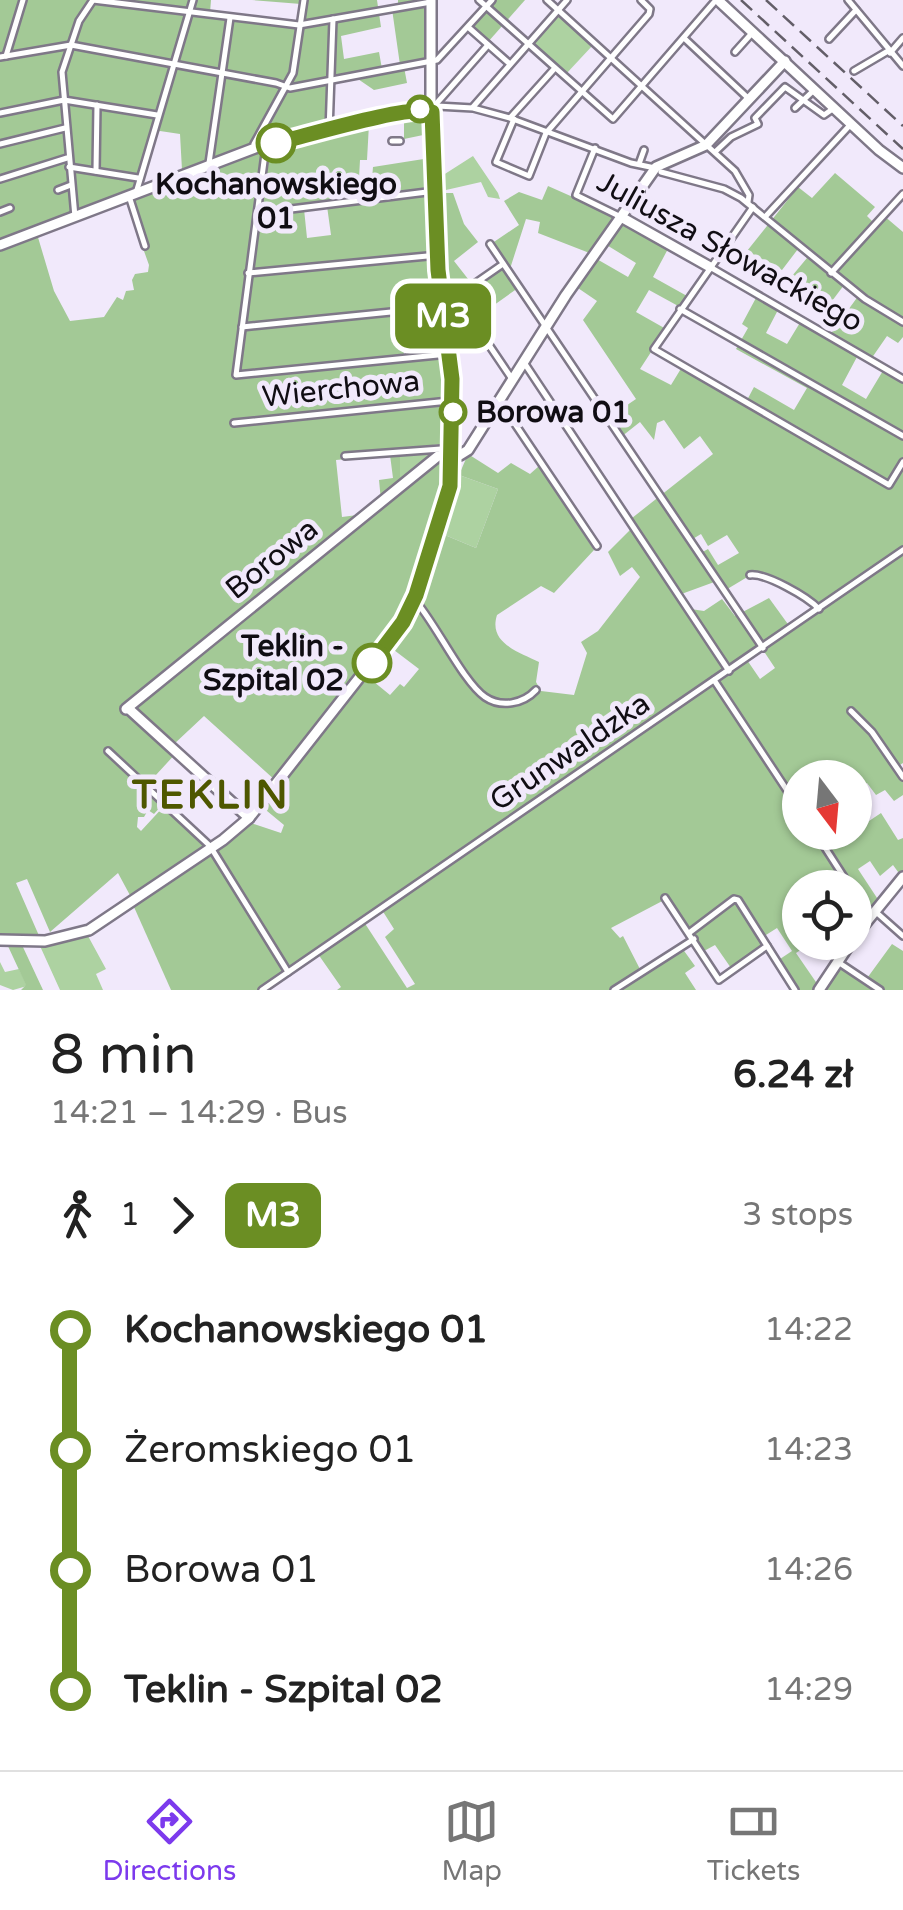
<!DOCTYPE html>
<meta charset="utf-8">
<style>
:root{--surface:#fff;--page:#f2f2f2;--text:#222;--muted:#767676;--line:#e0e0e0;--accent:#7c3aed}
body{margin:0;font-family:"Varela Round",sans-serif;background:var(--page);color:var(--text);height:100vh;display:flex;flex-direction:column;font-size:38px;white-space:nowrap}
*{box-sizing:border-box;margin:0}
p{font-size:32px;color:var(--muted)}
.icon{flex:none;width:55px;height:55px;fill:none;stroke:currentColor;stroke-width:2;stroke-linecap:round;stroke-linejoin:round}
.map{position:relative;height:990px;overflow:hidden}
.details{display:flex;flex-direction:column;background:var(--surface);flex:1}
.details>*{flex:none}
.badge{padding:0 20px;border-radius:15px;font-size:35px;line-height:65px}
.needle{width:65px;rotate:164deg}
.tools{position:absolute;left:782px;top:760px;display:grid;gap:20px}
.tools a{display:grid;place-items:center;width:90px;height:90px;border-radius:50%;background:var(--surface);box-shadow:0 2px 8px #0004;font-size:50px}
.map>.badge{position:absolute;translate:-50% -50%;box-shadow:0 0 0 5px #fff}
.legs{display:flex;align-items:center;gap:15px;height:110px;padding:0 50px;font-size:32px}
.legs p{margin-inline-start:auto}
.overview{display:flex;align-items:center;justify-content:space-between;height:170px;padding:0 50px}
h1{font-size:55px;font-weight:600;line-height:75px}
ul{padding:0 50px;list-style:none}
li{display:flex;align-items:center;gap:35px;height:120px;font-size:38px}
li i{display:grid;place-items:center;width:15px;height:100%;margin:0 12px;background:currentColor}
li i::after{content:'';width:25px;height:25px;margin:-12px;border:8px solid;border-radius:50%;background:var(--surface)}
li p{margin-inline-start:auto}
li:first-child i{background:linear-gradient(#0000 50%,currentColor 0)}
li:last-child i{background:linear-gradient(currentColor 50%,#0000 0)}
.dock{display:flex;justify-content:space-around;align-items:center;height:140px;border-top:2px solid var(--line);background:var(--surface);font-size:28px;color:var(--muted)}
.dock a{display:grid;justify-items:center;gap:5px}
.dock .current{color:var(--accent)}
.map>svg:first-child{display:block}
</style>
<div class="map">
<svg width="903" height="990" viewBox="0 0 903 990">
<rect width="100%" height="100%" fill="#f1e9fb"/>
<g fill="#add2a1">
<polygon points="557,15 593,45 566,74 532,43"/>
<polygon points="473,156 498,193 500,199 488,197 481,182 446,190 438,189 437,179"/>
<polygon points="449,443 450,462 404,486 400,481 400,449"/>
<polygon points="459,475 498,489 476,548 440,533"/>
<polygon points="88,936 106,969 96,974 103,990 60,990 40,946"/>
<polygon points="0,962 5,972 19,969 27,986 13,990 0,985"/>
</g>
<g fill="#a3c996" fill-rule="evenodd">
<path d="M0,0H211L210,13L298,22L301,4L252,0H377L381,27L341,36L344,59L379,52L382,69L400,65L392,9L398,7V0H428V56L421,64L404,67L407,83L374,90L355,77L331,82L328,133L369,124L367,160H360L359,178L372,179L373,167L430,158L432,193H453L464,224L478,242L454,261L472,284L500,264L488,246L519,225L504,201L519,192L542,200L548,186L618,217L592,254L538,233L540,222L526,219L508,275L518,288L473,320L459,299L438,310L398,314L405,361L446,357L450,407L449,443L400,449V480L404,486L438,459L450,462L447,491L407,610L276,781L204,716L173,745L178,751L144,788L162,805L154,814L148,810L144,817H138L137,827L141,831L165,805L209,846L132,899L118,873L50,932L27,879L16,883L40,938L0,936ZM160,131L180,134L182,170L139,188L155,133ZM126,201L149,265L148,272L135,274L132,280L134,290L126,291L123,300L117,297L104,317L70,321L54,291L37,234ZM327,206L331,235L307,238L304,209ZM390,455L393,478L379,480L381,501L365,514L342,517L336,460Z"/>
<polygon points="493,0 525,0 488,42 470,26"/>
<polygon points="428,112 428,134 404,139 404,116"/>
<path d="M835,173L875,207L867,216L875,224L883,215L903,232V337L898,343L887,336L869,362L858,355L842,385L866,399L884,369L903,380V763L895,768L903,780V795L894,801L885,790L876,795L867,783L855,791V778H800V832H855V806L866,823L881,813L898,840L903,838V874L901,876L893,865L880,876L870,861L858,869L879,901L869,911L855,888H800V942L811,943L796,953L818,985L815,990H798L796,987L780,959L792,951L777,928L761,938L764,944L731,968L715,945L704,951L668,898L611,928L620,938L623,936L642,973L682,948L695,966L685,973L696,990H337L341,987L318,954L364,922L407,988L415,984L385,937L394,929L382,910L713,683L291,968L287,967L215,851L248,822L281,833L284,825L261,806L368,677L390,695L400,684L404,687L419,669L390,647L414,615L440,533L476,548L498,489L459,475L468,454L498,473L511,463L530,474L539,466L594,550L554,593L541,586L497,615C488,643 519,652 539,662L536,682L541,691L574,695L587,653L581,642L598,631L640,577L632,567L620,576L608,552L631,529L627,522L713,454L700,436L684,449L664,420L657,423L654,440L640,422L621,437L608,418L636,399L583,320L597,301L575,286L595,258L628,277L636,263L605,244L622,221L669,247L653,277L687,296L680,307L649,290L636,312L666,329L640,369L671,385L682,367L746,402L754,387L794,410L807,388L736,349L748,328L742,324L757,296L779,308L766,333L787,344L801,321L829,336L859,295L844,285L832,301L792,276L807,258L798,249L782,270L747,251L798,187L812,198ZM701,534L708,546L727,535L739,553L718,565L708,549L699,554L691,540ZM749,576C770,576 802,594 817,608L790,627L769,598L735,616L722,599L704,611L684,608L676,596L717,581L724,591ZM763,650L775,668L760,679L747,660Z"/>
<polygon points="211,853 284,969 259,990 171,990 134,907"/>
<polygon points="7,944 22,945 43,990 21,990 26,985"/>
<polygon points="892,944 903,951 903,990 824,990 840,965 865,981"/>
</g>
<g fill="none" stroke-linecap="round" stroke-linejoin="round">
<defs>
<g id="street">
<polyline points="93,0 299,25 431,2"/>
<polyline points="479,0 613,119 716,0"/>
<polyline points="547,0 735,171 749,195 748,202"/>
<polyline points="848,0 903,66"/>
<polyline points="468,27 510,64"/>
<polyline points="684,38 749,99"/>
<polyline points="829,39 856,10"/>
<polyline points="735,52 753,32"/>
<polyline points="890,53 903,38"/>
<polyline points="6,56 23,0"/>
<polyline points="0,57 71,45 276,83 290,88 437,60 492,0"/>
<polyline points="854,71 888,51"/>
<polyline points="436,104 488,45"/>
<polyline points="437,106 473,108 510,118 631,163 655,168"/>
<polyline points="473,107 567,0"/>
<polyline points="795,108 813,91"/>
<polyline points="0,113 64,100 157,115"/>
<polyline points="510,118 555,68"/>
<polyline points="514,119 496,162 529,176 546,133 649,14 650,9 641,0"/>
<polyline points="329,131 333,19"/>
<polyline points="392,141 400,141"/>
<polyline points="0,144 65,128"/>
<polyline points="266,146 236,375 448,354"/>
<polyline points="255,148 254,144 293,73 304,0"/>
<polyline points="595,148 576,195 621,217"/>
<polyline points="715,152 731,137 758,124 755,118 785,87 824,115 834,108"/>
<polyline points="209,163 230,18"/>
<polyline points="639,164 644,150"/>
<polyline points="69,167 138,178"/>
<polyline points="96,171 97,105"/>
<polyline points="661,172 724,189 741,198 865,299 903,322"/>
<polyline points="0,179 67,158"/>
<polyline points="58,190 71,185"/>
<polyline points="136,193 193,0"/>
<polyline points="129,196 145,246"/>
<polyline points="753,207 654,349 889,485 903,462"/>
<polyline points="0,212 10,208"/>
<polyline points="259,213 435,191"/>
<polyline points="75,217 62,72 79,21 93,0"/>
<polyline points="765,217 851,124"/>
<polyline points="490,244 763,648"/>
<polyline points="710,267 903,379"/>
<polyline points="248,273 438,255"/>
<polyline points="831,273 903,194"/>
<polyline points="458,299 512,379"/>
<polyline points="680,309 903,436"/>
<polyline points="242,327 441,307 503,264"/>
<polyline points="525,364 729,671"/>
<polyline points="499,400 597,546"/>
<polyline points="234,423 449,401"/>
<polyline points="345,456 441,449 443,454"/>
<path d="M750,575C766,573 808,597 819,609"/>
<path d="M414,599C435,622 463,682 485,697C501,708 523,704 536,690"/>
<polyline points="714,680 800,810"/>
<polyline points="851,711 872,732 903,777"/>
<polyline points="108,751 210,846 288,972"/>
<polyline points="815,832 851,888"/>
<polyline points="855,894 869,915"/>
<polyline points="665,898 719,980 767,946"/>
<polyline points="876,912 903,936"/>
<polyline points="689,933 734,899 738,900 795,990"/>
<polyline points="838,962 880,990"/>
<polyline points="262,990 903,550"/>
<polyline points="614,990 694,939"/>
</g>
<g id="secondary">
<polyline points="431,0 431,104"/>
<polyline points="720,2 879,150 903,168"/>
<polyline points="621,217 710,267"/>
<polyline points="0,245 255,148 429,106"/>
<polyline points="128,708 249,818"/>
<polyline points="126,709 438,456 460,455 468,450 566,295 656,167 706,145 785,61"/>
<polyline points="855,936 903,877"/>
<polyline points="0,940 45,941 89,930 223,840 249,818 403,622 416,595 451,486 452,379 438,270 431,111"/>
<polyline points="819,990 851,942"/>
</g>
</defs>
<use href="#street" stroke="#7f7888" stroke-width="10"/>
<use href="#secondary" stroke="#7f7888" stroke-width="14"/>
<use href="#street" stroke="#fff" stroke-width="5"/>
<use href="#secondary" stroke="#fff" stroke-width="9"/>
<g stroke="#635e68" stroke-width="2.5" stroke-dasharray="15 8" stroke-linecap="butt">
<polyline points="741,0 903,149"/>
<polyline points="766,0 903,126"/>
</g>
</g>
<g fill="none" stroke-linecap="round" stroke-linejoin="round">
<defs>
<path id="line-1" d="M276,143C306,136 410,104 432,112L438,270L452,379L450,486L416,595L403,622L372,663"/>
</defs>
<use href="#line-1" stroke="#fff" stroke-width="22"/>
<use href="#line-1" stroke="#6b8e23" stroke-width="15"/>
</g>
<g fill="#fff" stroke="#6b8e23" stroke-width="5">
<circle cx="420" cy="109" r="12"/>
<circle cx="276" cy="143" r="18"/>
<circle cx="453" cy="412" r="12"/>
<circle cx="372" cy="663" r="18"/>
</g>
<g text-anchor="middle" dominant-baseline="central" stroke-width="10" stroke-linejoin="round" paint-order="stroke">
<g font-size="30" font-weight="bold" fill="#100d13" stroke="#f1e9fb">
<text x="276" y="184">Kochanowskiego<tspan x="276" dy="34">01</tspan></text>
<text x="476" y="412" text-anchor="start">Borowa 01</text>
<text x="344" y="646" text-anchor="end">Teklin -<tspan x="344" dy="34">Szpital 02</tspan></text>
</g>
<g font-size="30" fill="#100d13" stroke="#f1e9fb">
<text transform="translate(730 252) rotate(29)">Juliusza Słowackiego</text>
<text transform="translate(341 389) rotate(-6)">Wierchowa</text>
<text transform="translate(272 559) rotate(-39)">Borowa</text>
<text transform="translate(570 752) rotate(-34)">Grunwaldzka</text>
</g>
<g font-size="40" font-weight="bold" letter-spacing="2.5" fill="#4e5700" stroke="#f1e9fb">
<text x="211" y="795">TEKLIN</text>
</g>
</g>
</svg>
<div class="tools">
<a><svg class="needle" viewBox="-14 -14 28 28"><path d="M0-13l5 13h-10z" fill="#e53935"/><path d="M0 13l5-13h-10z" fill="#767676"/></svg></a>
<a><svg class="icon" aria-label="locate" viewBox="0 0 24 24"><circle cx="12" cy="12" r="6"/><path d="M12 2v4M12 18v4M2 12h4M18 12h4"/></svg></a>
</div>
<b class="badge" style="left:443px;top:316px;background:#6b8e23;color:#fff">M3</b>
</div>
<section class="details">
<div class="overview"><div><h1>8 min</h1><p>14:21 – 14:29 · Bus</p></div><b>6.24 zł</b></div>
<div class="legs"><svg class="icon" aria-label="walk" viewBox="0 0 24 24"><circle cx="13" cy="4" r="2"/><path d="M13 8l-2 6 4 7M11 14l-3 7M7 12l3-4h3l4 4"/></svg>1<svg class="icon" aria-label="forward" viewBox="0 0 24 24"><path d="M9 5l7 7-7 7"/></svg><b class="badge" style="background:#6b8e23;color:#fff">M3</b><p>3 stops</p></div>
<ul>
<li><i style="color:#6b8e23"></i><b>Kochanowskiego 01</b><p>14:22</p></li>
<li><i style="color:#6b8e23"></i><span>Żeromskiego 01</span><p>14:23</p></li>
<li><i style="color:#6b8e23"></i><span>Borowa 01</span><p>14:26</p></li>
<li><i style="color:#6b8e23"></i><b>Teklin - Szpital 02</b><p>14:29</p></li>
</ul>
</section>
<nav class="dock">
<a class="current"><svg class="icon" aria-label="directions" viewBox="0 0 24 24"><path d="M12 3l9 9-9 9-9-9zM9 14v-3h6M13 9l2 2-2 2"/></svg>Directions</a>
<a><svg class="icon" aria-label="map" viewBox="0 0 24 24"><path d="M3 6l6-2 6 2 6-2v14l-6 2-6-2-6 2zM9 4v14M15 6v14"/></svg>Map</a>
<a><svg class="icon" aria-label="tickets" viewBox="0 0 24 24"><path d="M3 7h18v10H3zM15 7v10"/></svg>Tickets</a>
</nav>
